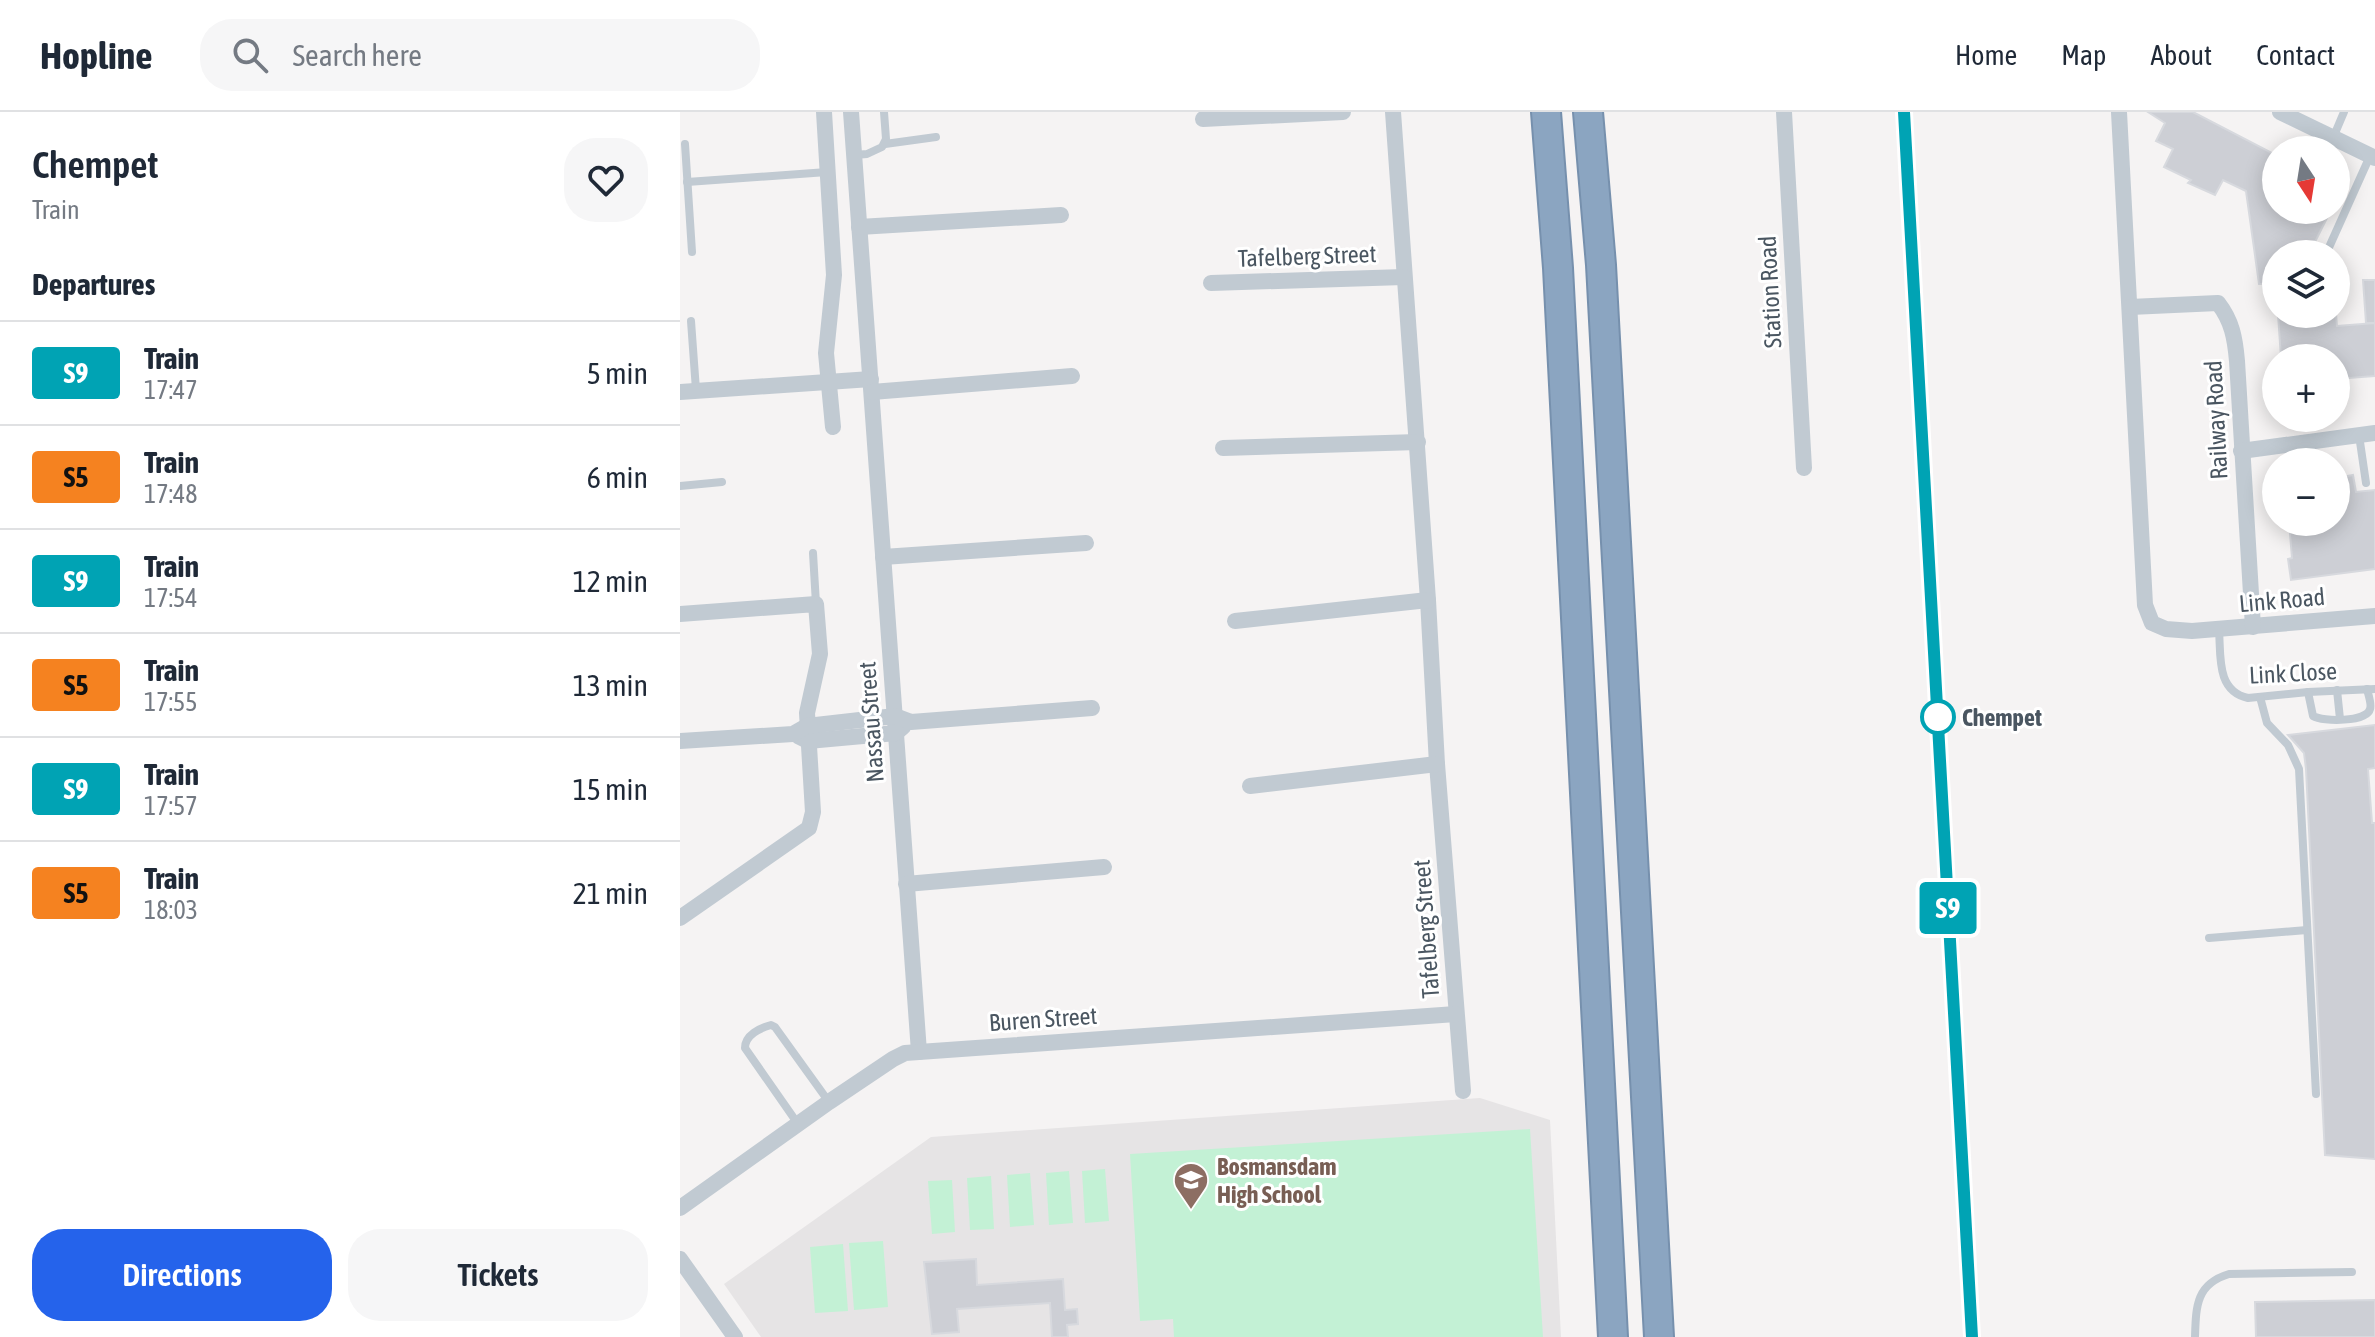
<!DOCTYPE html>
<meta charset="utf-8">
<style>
:root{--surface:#fff;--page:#f6f6f7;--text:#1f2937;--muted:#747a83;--line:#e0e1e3;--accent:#2563eb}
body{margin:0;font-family:"Asap Condensed",sans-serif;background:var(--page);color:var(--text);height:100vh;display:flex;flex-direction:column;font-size:30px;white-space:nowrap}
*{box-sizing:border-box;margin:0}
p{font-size:26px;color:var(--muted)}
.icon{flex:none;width:44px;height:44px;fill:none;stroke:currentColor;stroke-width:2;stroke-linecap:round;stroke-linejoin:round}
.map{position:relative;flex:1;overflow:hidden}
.sheet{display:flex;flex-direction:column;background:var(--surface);width:680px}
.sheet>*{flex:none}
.badge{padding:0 16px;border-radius:6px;font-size:28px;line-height:52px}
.needle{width:52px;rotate:168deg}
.controls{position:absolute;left:1582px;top:24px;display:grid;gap:16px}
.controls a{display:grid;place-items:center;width:88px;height:88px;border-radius:50%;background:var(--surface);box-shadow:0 4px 20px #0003;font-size:40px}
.map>.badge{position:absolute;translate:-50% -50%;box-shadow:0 0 0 4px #fff}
h2{padding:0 32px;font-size:30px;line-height:72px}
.round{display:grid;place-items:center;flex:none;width:84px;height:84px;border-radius:32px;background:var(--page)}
.summary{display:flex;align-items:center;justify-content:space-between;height:136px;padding:0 32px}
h1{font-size:38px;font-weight:600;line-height:60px}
.cta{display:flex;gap:16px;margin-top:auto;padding:16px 32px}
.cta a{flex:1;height:92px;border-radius:32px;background:var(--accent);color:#fff;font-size:32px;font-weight:600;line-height:92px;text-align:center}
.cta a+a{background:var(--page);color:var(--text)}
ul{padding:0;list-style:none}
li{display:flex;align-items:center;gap:24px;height:104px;padding:0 32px;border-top:2px solid var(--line)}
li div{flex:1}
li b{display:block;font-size:30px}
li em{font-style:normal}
li .badge{min-width:88px;font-weight:700;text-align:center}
header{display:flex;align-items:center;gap:48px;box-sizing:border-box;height:112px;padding:0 40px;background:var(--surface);border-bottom:2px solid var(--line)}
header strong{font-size:38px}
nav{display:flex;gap:44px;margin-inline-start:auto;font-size:28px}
.search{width:560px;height:72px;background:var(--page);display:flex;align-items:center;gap:20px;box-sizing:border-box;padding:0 28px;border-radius:32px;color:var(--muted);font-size:30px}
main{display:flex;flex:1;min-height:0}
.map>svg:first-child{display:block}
</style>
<header>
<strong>Hopline</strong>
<div class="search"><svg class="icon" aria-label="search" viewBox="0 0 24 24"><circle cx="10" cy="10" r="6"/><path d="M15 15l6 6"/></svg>Search here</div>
<nav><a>Home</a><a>Map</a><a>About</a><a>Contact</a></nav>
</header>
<main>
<section class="sheet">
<div class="summary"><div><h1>Chempet</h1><p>Train</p></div><a class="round"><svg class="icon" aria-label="heart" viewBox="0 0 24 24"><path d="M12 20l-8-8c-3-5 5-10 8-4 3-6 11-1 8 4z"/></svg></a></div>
<h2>Departures</h2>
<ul>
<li><span class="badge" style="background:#00a3b4;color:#fff">S9</span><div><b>Train</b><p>17:47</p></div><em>5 min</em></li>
<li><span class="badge" style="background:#f58220;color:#111">S5</span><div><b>Train</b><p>17:48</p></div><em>6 min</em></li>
<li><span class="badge" style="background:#00a3b4;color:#fff">S9</span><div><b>Train</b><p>17:54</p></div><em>12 min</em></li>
<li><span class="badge" style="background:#f58220;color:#111">S5</span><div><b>Train</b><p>17:55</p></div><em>13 min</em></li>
<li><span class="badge" style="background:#00a3b4;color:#fff">S9</span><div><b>Train</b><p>17:57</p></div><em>15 min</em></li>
<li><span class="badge" style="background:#f58220;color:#111">S5</span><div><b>Train</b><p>18:03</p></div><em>21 min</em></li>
</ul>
<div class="cta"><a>Directions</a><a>Tickets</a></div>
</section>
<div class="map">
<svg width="1695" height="1225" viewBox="0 0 1695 1225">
<rect width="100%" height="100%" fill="#f5f3f3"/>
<polygon fill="#e6e4e5" points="800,986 870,1008 881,1225 81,1225 44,1172 251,1025"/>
<g fill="#c3f1d5">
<polygon points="850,1017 863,1225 494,1225 493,1207 460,1209 450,1042"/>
<polygon points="425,1057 429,1109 405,1111 402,1059"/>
<polygon points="389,1059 393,1111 369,1113 366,1061"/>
<polygon points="350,1061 354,1113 330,1115 327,1063"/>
<polygon points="311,1064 314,1117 290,1118 287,1066"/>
<polygon points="272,1068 275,1120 252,1122 248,1069"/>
<polygon points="203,1129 208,1195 174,1198 169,1131"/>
<polygon points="163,1132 168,1199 135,1201 130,1135"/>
</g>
<g fill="#cdcfd5" stroke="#d7d9de" stroke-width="2">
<polygon points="1468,0 1513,0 1596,43 1596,98 1651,98 1629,142 1596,142 1596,171 1579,172 1566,79 1543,68 1535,83 1508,71 1511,68 1484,55 1493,37 1476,29 1485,11"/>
<polygon points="1683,168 1695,168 1695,211 1686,211"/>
<polygon points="1598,202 1656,202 1657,214 1695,211 1695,264 1656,267 1656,246 1601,246"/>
<polygon points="1673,363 1676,380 1695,378 1695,457 1611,468 1608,447 1612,446 1609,410 1656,410 1656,366"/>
<polygon points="1695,613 1695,656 1688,657 1692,711 1695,711 1695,1047 1645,1043 1626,657 1624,641 1608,623"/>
<polygon points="296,1147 297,1173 383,1167 385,1198 397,1197 398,1212 387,1213 388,1225 372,1225 370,1191 277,1197 279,1220 252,1222 244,1150"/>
<polygon points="1695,1188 1695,1225 1576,1225 1575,1190"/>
</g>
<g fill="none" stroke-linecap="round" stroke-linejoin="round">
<defs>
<g id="highway">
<polyline points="866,0 878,156 933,1225"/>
<polyline points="908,0 921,153 979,1225"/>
</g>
</defs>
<use href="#highway" stroke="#7690ad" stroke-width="32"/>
<g stroke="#c1cad2" stroke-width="8">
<polyline points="1653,26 1664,0"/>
<polyline points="5,32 12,140"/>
<polyline points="205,32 256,25"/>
<polyline points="174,43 187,42 202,35 206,27 204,0"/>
<polyline points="7,70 147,60"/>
<polyline points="1646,142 1690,44"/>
<polyline points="11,209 16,278"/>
<polyline points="1679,323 1686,371"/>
<polyline points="0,374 42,370"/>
<polyline points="133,441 136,492"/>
<path d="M1539,518C1541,544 1536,579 1568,586L1628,580L1695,577"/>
<polyline points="1657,578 1660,607"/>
<path d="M1628,580L1633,604C1643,610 1687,610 1690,597C1692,592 1688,582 1687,577"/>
<polyline points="1580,585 1587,611 1608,633 1619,657 1636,982"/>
<polyline points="1529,826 1627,818"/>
<path d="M118,1012L65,936C65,923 80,916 91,913L95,915L149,990"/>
<path d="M1515,1225C1516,1194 1516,1172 1549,1162L1672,1160"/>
</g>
<g stroke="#c1cad2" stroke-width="16">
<polyline points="144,0 154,163 146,241 153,315"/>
<polyline points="171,0 239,940"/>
<polyline points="713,0 748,488 757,652 783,979"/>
<polyline points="1104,0 1124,356"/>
<polyline points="1439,0 1465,493 1472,511 1486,517 1512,519 1695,504"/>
<polyline points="1600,0 1695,46"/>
<polyline points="523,7 663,0"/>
<polyline points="179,115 381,103"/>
<polyline points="531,171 724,165"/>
<path d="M1450,195L1538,191C1552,209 1555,226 1557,249L1573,515"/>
<polyline points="0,280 191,267"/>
<polyline points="192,280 392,264"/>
<polyline points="543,336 738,330"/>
<polyline points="1561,339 1695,321"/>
<polyline points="203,445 406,431"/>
<polyline points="0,502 136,492 140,542 127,601 133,700 129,716 0,806"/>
<polyline points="555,509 748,488"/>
<polyline points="118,624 128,629 216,621 223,615"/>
<polyline points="0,629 113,622 127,614 215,604 231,610 412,596"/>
<polyline points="570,674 757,652"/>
<polyline points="226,772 424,755"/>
<polyline points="0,1096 149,990 213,947 225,941 776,902"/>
<polyline points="0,1147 55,1225"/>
</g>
<use href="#highway" stroke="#8ba5c1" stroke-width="28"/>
<polyline stroke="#b5b8bd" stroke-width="4" points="1224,0 1292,1225"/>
</g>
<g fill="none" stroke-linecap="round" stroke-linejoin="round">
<defs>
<polyline id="line" points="1224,0 1292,1225"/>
</defs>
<use href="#line" stroke="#fff" stroke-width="18"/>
<use href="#line" stroke="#00a3b4" stroke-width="12"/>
</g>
<defs>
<symbol id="school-pin" viewBox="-11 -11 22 30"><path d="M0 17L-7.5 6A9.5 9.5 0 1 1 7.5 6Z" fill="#8d6e63" stroke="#fff"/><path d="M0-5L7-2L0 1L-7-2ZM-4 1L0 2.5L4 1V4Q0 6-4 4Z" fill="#fff"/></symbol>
</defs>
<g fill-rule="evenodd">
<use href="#school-pin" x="491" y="1048" width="40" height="54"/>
</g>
<circle fill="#fff" stroke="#00a3b4" stroke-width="4" cx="1258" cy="605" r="16"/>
<g text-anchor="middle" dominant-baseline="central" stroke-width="6" stroke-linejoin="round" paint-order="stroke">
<g font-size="24" fill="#4a5661" stroke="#fff">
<text transform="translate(627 144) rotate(-2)">Tafelberg Street</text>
<text transform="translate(1090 180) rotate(-93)">Station Road</text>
<text transform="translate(1536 308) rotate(-93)">Railway Road</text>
<text transform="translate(1602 488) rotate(-5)">Link Road</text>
<text transform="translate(1613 561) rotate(-3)">Link Close</text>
<text transform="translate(191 610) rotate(-94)">Nassau Street</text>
<text transform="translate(746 817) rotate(-94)">Tafelberg Street</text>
<text transform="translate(363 907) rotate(-4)">Buren Street</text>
</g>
<g font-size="24" font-weight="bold" fill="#4a5661" stroke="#fff" text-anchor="start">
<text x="1282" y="605">Chempet</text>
</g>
<g font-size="24" font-weight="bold" fill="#785e54" stroke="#fff" text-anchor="start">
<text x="537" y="1054">Bosmansdam<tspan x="537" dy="28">High School</tspan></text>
</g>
</g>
</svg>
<div class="controls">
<a><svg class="needle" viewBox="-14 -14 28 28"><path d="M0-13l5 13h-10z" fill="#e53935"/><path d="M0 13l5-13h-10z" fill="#747a83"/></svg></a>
<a><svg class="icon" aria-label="layers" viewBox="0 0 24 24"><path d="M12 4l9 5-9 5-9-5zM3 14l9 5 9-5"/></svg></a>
<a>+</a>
<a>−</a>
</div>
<b class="badge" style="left:1268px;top:796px;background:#00a3b4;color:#fff">S9</b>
</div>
</main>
